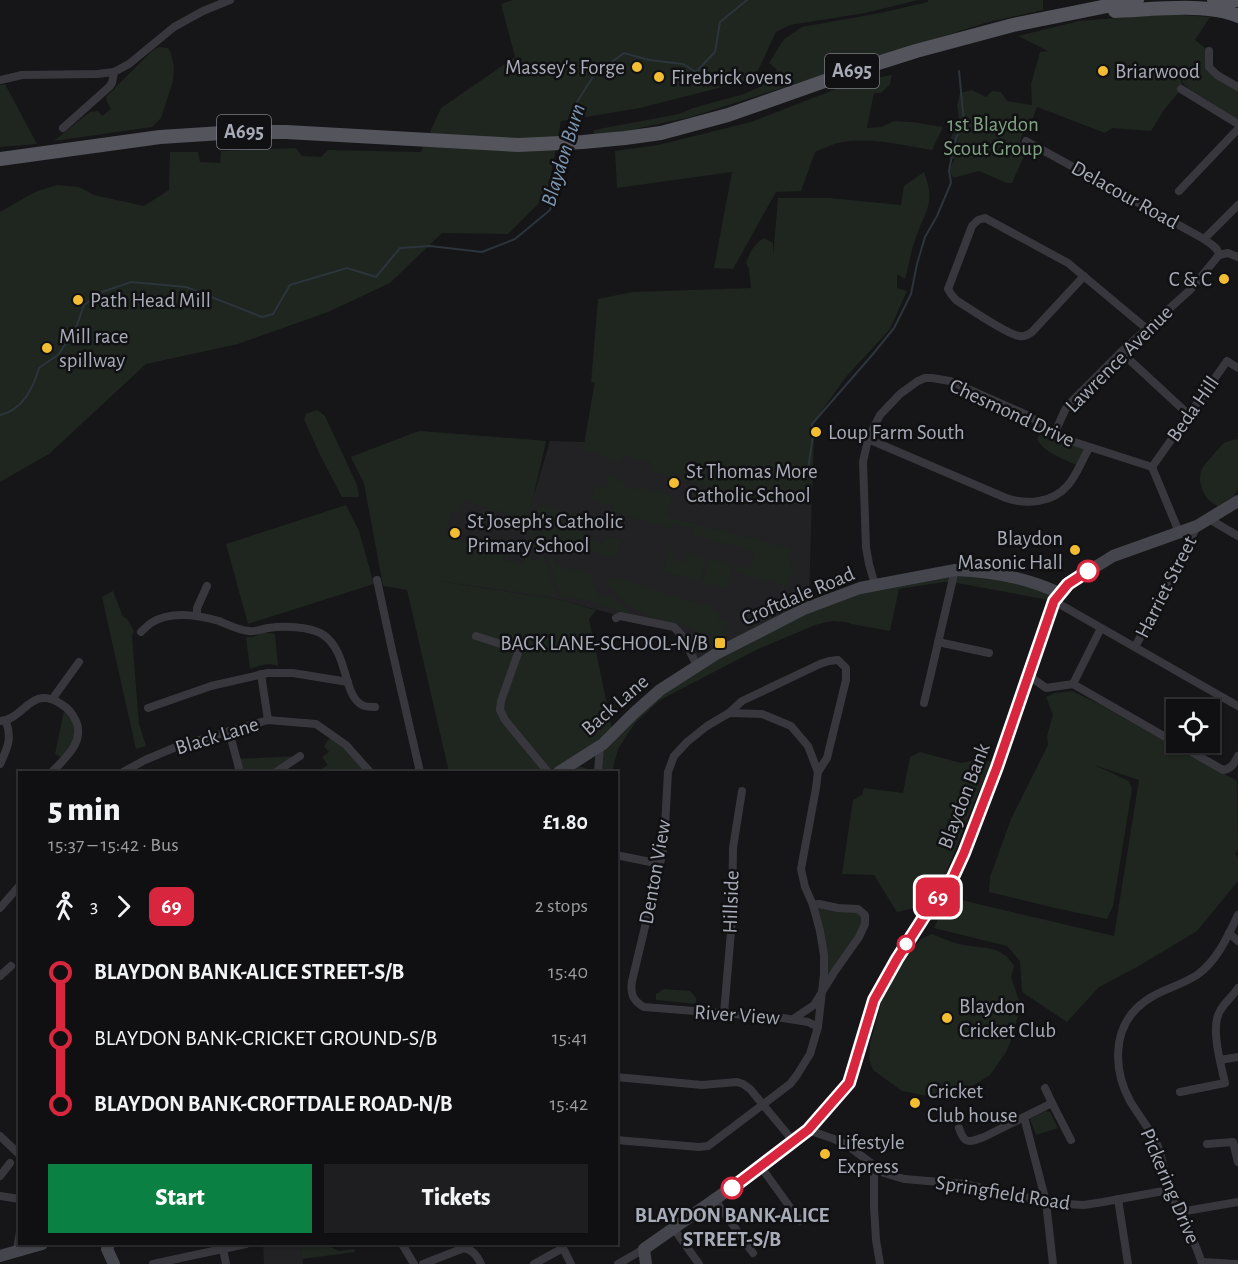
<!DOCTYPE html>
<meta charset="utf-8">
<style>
:root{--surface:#101012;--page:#1e1e20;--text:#f1f3f6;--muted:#9c9d9f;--line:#303032;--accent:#0b8043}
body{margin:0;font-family:"Alegreya Sans",sans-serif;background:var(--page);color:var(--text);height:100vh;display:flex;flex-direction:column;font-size:22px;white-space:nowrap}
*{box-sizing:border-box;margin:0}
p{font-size:20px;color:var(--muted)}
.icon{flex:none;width:33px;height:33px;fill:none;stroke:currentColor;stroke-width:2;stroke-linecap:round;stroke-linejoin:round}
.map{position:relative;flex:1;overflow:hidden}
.sheet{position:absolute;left:18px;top:771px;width:600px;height:474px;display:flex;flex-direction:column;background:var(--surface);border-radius:0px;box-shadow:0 2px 4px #0004,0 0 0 2px var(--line)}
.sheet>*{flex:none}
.badge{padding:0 12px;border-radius:9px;font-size:21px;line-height:39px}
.buttons{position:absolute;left:1166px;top:699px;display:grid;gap:12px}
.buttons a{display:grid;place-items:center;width:54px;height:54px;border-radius:0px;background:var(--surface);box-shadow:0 2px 4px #0004,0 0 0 2px var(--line);font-size:30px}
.map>.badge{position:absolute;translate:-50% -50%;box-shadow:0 0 0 3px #fff}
.legs{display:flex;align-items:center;gap:9px;height:66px;padding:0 30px;font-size:20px}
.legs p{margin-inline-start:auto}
.headline{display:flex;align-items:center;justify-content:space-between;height:102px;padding:0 30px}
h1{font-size:33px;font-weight:800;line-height:45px}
.cta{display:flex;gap:12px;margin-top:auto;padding:12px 30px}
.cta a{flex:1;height:69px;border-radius:0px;background:var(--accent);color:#fff;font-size:24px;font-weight:800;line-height:69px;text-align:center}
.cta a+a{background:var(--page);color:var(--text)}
ul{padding:0 30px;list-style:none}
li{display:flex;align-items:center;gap:21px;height:66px;font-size:22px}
li i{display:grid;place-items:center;width:9px;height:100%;margin:0 8px;background:currentColor}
li i::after{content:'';width:15px;height:15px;margin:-8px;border:4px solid;border-radius:50%;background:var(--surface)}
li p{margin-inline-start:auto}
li:first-child i{background:linear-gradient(#0000 50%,currentColor 0)}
li:last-child i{background:linear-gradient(currentColor 50%,#0000 0)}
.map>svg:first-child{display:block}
</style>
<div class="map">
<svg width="1238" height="1264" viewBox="0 0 1238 1264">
<rect width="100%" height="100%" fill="#161618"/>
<g fill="#222225">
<polygon points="595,381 814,386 808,470 812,495 809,601 811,606 697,666 674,627 620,616 561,600 381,572 364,483 351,457 419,431 546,441 533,498 550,441 585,442"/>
<polygon points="263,1244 301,1244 303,1264 264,1264"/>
</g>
<g fill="#1e261f">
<polygon points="513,0 918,0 865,13 790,25 776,32 754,79 640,108 561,121 547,195 508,234 442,233 390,283 328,312 238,344 146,364 49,454 0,482 0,212 35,192 57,185 79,187 94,195 144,206 169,190 170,152 198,152 200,162 220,163 221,151 296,148 302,156 321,157 328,150 421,152 441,108 515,57 501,4"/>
<polygon points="928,0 1043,0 1043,10 985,23 691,117 625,131 593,135 594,130 679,114 693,108 744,94 762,86 777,70 769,63 784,39 802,27 880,13 928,2"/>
<polygon points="1153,15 1183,15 1210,17 1195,40 1209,51 1209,67 1238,87 1238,120 1188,88 1183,83 1179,74 1183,87 1164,110 1151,131 1112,128 1105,133 1037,107 1027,133 1023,132 1020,142 1028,147 1012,183 1007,183 979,171 953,178 949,169 955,159 944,156 959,117 957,106 960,93 972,90 986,97 992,91 1001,92 1007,101 1032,105 1031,84 1040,52 1048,51 1018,36 1079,21"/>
<polygon points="159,47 168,48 171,53 174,67 173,81 161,118 152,127 54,141 90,112 98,111 102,116 111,109 107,102 106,97 153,50"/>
<path d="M892,75L890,84L881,93H874L867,128L881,127L894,121L912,122L943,127L932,150C902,145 868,136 838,143C830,145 823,149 815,152L801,191L776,192L733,269L714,268L732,172L617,188L615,151L658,145L751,122L867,77L875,78Z"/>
<polygon points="5,84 37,144 0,147 0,85"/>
<path d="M924,172C936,203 926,209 916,237C911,250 909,265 905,279L897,274V288L907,291L890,329L846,377L812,424L814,435L812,495L808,474L807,494L799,500L782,504L734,494L650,471L652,462L623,455L621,462L583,450L595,382L591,383L598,299L633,292L751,288L749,269L746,263C750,252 753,245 764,238L773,243V256L778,198H829L901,205L904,186Z"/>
<polygon points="317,410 325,416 357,485 359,497 342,497 321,457 304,419 306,414"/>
<path d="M1045,427L1089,448L1079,466C1064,459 1045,454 1037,439Z"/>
<polygon points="419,431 546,441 529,514 542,551 528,547 532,533 520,529 522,518 464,501 460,513 452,511 445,536 483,546 484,544 506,550 504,560 522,565 525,557 539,561 540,556 544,557 557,597 433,580 561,600 596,610 589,619 613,733 716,654 857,589 955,569 1048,588 1054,601 957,583 944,582 899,589 890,631 852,624 846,622 832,621 815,625 756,650 660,700 635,723 618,749 612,772 598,772 600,747 574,764 587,769 589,772 449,772 407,590 383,586 364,483 351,457"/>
<path d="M1238,439V489L1233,497L1218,506C1205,501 1196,483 1202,469C1203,466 1221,446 1224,443C1228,441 1233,440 1238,439Z"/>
<polygon points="609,475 617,477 617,480 625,482 624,487 636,490 638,486 672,495 667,517 791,548 789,560 793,569 786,586 736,573 737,566 750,569 754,551 692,535 693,528 672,523 671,528 612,512 613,506 591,501 595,485 605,488"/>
<polygon points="346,505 359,531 374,584 248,624 226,544"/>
<polygon points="539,505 548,507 546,516 549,507 586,517 582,538 604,544 606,536 621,540 616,558 541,538 535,515"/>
<polygon points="669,548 674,550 672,559 684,563 687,553 706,558 700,581 663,572"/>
<polygon points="548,557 555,559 554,565 591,574 593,586 601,598 612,598 629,610 630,614 601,606 597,602 560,596"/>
<polygon points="709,559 732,565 726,588 703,582"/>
<polygon points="611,577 653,588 653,590 711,607 711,609 720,611 718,620 727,623 724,639 714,645 684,625 646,616 620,599 605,581"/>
<polygon points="113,591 123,617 127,619 134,631 132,636 139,724 146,746 136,749 102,597"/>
<path d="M263,632L275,634L278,666C268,662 259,666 250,669L246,637H253Z"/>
<polygon points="1072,691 1097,703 1237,781 1238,849 1235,854 1238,858 1238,881 1197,931 1137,967 1099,987 1067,1022 1022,992 1020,961 1007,946 934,928 945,904 957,899 1114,936 1139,780 1094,765 1129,781 1132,789 1113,906 1107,919 1055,908 989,892 990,877 1011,819 1048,745 1047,736 1053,715 1046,697 1055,693"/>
<polygon points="65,706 79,729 64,759 55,754"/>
<polygon points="332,735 366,772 317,772 328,765 322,757 329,752 324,746"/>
<polygon points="920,752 961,763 981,759 996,763 985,779 978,793 941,885 927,905 897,912 874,875 842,874 853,800 862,795 864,788 903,793 910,757"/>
<polygon points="300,756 276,772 240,772 236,759"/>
<polygon points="813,905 858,909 866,919 822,993 824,974"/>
<path d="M932,934C942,938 953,943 964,945C985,949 1002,945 1014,966L1011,977L1020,1003L1019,1011L1013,1036L1006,1052L990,1075L971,1087L944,1098L933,1097L902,1091L873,1070L869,1059L870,1044L882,1000L897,967L921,939Z"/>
<polygon points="664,989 690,991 696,998 696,1004 656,1000 656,994"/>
<polygon points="1046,1111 1050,1112 1058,1128 1036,1135 1030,1119"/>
<polygon points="301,1244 324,1244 339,1251 354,1249 355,1252 302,1259"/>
</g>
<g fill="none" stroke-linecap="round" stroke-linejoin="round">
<g stroke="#2c343c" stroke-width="2">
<polyline points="568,136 577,102 594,75 624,53 649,60 683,64 696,72 715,52 720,22 747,0"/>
<path d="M0,415C23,410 33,388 39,368L59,354L77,325L84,305L102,292L131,282L186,287L262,317L273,314L290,285L347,268L376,277L400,248L430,246L482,252L515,239L550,210L565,148"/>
<polyline points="808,469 813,436 812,424 873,354 894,328 911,294 917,264 925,237 937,216 951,183 949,170 956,138 964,122 959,71"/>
</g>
<g stroke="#37373d" stroke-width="8">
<polyline points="1209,51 1209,67 1217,75 1238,87"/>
<polyline points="0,80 22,75 97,74 114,72 129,64 174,27 203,11 230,0"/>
<polyline points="1181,89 1238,124"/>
<polyline points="63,128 109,87 112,83 114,72"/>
<path d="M1026,141L1204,239C1210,244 1218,247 1219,255"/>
<polyline points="1179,191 1238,129"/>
<polyline points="1204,239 1238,205"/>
<path d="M1084,276L1032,332C1028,335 1024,337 1019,336C1006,334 969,308 956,300L951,294L948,289L972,226L978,220L985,218L1068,263L1147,329"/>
<polyline points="1121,352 1188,414"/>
<polyline points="1055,432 1065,410 1070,403 1121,352 1190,290 1219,255 1228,253 1238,257"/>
<path d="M868,439L1006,498C1027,505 1053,503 1068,485C1077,475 1082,460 1089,448"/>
<polyline points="1152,467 1227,361 1238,368"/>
<polyline points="1209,519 1238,536"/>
<polyline points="377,580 392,650 420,772"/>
<polyline points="875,585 869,564 866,547 863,462 868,439 880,415 900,394 918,381 925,378 932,378 950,381 1029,416 1065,439 1152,467 1179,532"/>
<polyline points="1054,601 1238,706"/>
<polyline points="197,615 197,608 207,586"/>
<polyline points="616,618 620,616 674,627 683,637 697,666"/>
<path d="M141,632C144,629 148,625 151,623C171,610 198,615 219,621C229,625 238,630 249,631C255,632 262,629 268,628C283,626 308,626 322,634C349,651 342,694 362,705C365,707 372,707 375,707"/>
<polyline points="476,636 519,650 501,701 500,710 505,720 548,772"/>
<polyline points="938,642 989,653"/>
<polyline points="1135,647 1169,583 1197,526"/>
<polyline points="261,674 268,720"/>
<path d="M1028,675L1046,688L1073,684L1223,770C1231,769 1234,764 1238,756"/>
<polyline points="1073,684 1101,628"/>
<polyline points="53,698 79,662"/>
<polyline points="924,703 955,570"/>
<polyline points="148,708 211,686 268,673 293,673 348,682"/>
<polyline points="729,713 742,701 820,664 829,661 838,660 846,668 846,680 827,758 818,772"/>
<path d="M0,721C24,720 31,684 61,704C69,709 72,713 76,721C85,742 65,758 52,772"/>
<polyline points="229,731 240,772"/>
<path d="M0,764C8,747 12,739 6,721"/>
<polyline points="123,772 145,760 176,747 268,720 316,724 346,745 370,772"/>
<polyline points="276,772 300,756"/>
<polyline points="598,772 600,746"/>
<polyline points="616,855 660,864"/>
<polyline points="0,908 20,885"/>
<polyline points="1229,933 1238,941"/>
<polyline points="0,976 11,966"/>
<polyline points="724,1013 732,920 733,848 742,791"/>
<polyline points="793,1019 814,1005 835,971 859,937 865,924 865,915 858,909 838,908 819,904 813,905"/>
<polyline points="1220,1060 1238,1057"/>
<polyline points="616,1077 702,1085 737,1082 743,1084 750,1089 794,1142"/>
<path d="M1180,1092L1225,1083C1221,1065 1210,1027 1220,1011C1224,1003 1233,996 1238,988"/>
<polyline points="1052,1103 1071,1140"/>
<polyline points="1024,1117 1046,1202 1053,1264"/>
<path d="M959,1128C964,1144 969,1143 984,1137L1052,1103L1045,1088"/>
<polyline points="808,1130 834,1139 847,1145 884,1173 904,1179 964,1184 1046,1202 1066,1204 1084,1205 1103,1202 1169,1190"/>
<polyline points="0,1136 20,1155"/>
<path d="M616,1140L699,1147L708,1146L790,1084L797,1075L810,1054L818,1027L824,974V955L820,931L813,905L805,887L801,869L816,788L818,772L808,746L791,726L762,714L729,713L707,726L687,742L674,756L668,772L664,845L660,864L632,981C630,994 633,1001 644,1007L783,1018L808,1022L818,1027"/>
<polyline points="1207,1144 1233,1142 1238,1162"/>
<polyline points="874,1166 874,1207 876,1240 880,1264"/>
<polyline points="761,1167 800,1221"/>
<polyline points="0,1176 10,1163"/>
<polyline points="0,1196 20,1199"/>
<polyline points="1118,1199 1128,1264"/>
<polyline points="715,1200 753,1253"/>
<polyline points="1180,1212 1238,1202"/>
<polyline points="674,1229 699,1264"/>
<polyline points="402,1244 414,1264"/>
<polyline points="561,1244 571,1264"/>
<polyline points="223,1249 226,1264"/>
<polyline points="17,1250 20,1232"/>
<polyline points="1202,1262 1236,1264"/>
<polyline points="153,1264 246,1244"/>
<path d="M423,1264L464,1248C473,1250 477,1256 481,1264"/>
<polyline points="534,1264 563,1248"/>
<polyline points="618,1264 644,1249"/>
<path d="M1202,1264C1197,1247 1189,1230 1181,1213C1177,1205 1172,1197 1169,1189C1164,1174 1163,1158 1157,1144C1150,1129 1139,1116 1130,1101C1114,1072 1112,1032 1137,1008C1155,990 1177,988 1197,975C1217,961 1228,936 1238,915"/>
</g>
<g stroke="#45464d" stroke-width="12">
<path d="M559,772L603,744L634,713L660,690L716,654L804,609L860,588L955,570C990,571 1027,578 1059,593"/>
<polyline points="109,1244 107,1249 114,1264"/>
<polyline points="0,1256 42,1244"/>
<polyline points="646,1264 644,1249 761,1167 794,1142 808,1130 849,1083 874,1000 897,959 929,909 953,877 964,853 997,767 1054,601 1068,584 1113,556 1197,526 1238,501"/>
</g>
<g stroke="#53545c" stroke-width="14">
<polyline points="1214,0 1225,1 1237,0"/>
<path d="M1115,11C1148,10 1209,2 1238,16"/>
<polyline points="0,159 160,137 238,132 286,132 518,145 583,142 625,138 661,133 728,115 856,70 916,51 1013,25 1137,0"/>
</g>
</g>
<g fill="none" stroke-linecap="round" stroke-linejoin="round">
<defs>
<polyline id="line-1" points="732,1188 808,1130 849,1083 874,1000 897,959 929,909 953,877 964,853 997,767 1054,601 1068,584 1088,571"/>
</defs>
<use href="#line-1" stroke="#fff" stroke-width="14"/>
<use href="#line-1" stroke="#d7263d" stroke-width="9"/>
</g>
<g fill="#f3bd33" stroke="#111113" stroke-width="2">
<circle cx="637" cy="67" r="6"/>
<circle cx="1103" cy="71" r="6"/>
<circle cx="659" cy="77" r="6"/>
<circle cx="1224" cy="279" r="6"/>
<circle cx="78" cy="300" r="6"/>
<circle cx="47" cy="348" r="6"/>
<circle cx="816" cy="432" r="6"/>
<circle cx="674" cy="483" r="6"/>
<circle cx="455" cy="533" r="6"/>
<circle cx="1075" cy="550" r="6"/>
<rect x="714" y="637" width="12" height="12" rx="3"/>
<circle cx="947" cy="1018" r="6"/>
<circle cx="915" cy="1103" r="6"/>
<circle cx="825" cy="1154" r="6"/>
</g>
<g fill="#fff" stroke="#d7263d" stroke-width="3">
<circle cx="1088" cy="571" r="10"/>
<circle cx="906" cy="944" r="8"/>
<circle cx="732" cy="1188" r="10"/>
</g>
<g text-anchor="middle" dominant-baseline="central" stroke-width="5" stroke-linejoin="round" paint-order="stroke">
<g fill="#111113" stroke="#7b7e86" stroke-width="1.5">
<rect x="825" y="54" width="54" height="34" rx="4.5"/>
<rect x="217" y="115" width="54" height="34" rx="4.5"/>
</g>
<g font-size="20" font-weight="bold" fill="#a8acb8">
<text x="852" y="71">A695</text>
<text x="244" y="132">A695</text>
</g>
<g font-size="21" fill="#a8acb8" stroke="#111113" text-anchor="start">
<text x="625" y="67" text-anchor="end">Massey's Forge</text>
<text x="1115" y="71">Briarwood</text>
<text x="671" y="77">Firebrick ovens</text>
<text x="1212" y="279" text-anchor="end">C &amp; C</text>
<text x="90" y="300">Path Head Mill</text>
<text x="59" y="336">Mill race<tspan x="59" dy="24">spillway</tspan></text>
<text x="828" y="432">Loup Farm South</text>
<text x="686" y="471">St Thomas More<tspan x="686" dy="24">Catholic School</tspan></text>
<text x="467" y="521">St Joseph's Catholic<tspan x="467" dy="24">Primary School</tspan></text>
<text x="1063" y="538" text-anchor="end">Blaydon<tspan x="1063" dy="24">Masonic Hall</tspan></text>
<text x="708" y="643" text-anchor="end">BACK LANE-SCHOOL-N/B</text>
<text x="959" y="1006">Blaydon<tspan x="959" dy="24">Cricket Club</tspan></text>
<text x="927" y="1091">Cricket<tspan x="927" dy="24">Club house</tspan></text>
<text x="837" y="1142">Lifestyle<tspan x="837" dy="24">Express</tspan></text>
</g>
<g font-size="21" fill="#7fa383" stroke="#111113">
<text x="993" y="124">1st Blaydon<tspan x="993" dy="24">Scout Group</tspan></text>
</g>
<g font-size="21" fill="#a8acb8" stroke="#111113">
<text transform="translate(1125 195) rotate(29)">Delacour Road</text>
<text transform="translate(1119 359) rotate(-45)">Lawrence Avenue</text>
<text transform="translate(1193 409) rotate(-55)">Beda Hill</text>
<text transform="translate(1012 413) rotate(25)">Chesmond Drive</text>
<text transform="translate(1166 587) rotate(-63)">Harriet Street</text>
<text transform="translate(798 596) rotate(-23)">Croftdale Road</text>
<text transform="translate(615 705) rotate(-41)">Back Lane</text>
<text transform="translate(217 736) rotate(-17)">Black Lane</text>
<text transform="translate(964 796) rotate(-69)">Blaydon Bank</text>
<text transform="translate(655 872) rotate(-80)">Denton View</text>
<text transform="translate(731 902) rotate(-88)">Hillside</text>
<text transform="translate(737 1015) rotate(4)">River View</text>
<text transform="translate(1170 1186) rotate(67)">Pickering Drive</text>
<text transform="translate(1003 1193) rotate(9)">Springfield Road</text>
</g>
<g font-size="21" font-weight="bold" fill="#a8acb8" stroke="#111113">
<text x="732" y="1215">BLAYDON BANK-ALICE<tspan x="732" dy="24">STREET-S/B</tspan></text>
</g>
<g font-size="22" font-style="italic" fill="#7e97b3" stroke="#111113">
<text transform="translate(563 155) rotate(-73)">Blaydon Burn</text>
</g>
</g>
</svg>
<div class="buttons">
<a><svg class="icon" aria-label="locate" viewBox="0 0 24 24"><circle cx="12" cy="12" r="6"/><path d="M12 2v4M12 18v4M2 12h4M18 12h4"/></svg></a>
</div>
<b class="badge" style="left:938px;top:897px;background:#d7263d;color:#fff">69</b>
<section class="sheet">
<div class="headline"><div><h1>5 min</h1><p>15:37 – 15:42 · Bus</p></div><b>£1.80</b></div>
<div class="legs"><svg class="icon" aria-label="walk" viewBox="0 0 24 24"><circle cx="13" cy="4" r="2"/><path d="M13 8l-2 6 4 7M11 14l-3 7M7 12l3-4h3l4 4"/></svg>3<svg class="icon" aria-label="forward" viewBox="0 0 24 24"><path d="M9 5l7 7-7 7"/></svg><b class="badge" style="background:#d7263d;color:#fff">69</b><p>2 stops</p></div>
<ul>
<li><i style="color:#d7263d"></i><b>BLAYDON BANK-ALICE STREET-S/B</b><p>15:40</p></li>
<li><i style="color:#d7263d"></i><span>BLAYDON BANK-CRICKET GROUND-S/B</span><p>15:41</p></li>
<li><i style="color:#d7263d"></i><b>BLAYDON BANK-CROFTDALE ROAD-N/B</b><p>15:42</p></li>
</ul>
<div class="cta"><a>Start</a><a>Tickets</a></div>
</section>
</div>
